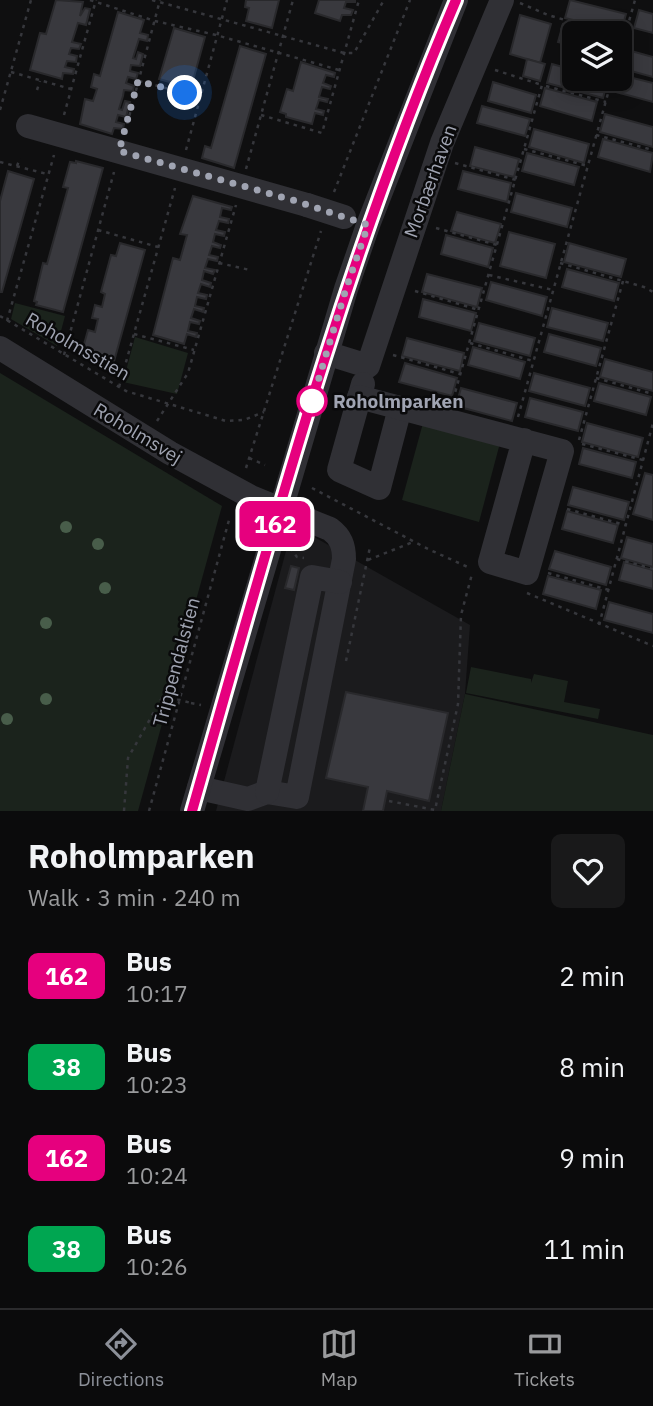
<!DOCTYPE html>
<meta charset="utf-8">
<style>
:root{--surface:#0b0b0c;--page:#19191a;--text:#f1f3f6;--muted:#9a9b9d;--line:#2b2b2d;--accent:#8c9099}
body{margin:0;font-family:"IBM Plex Sans",sans-serif;background:var(--page);color:var(--text);height:100vh;display:flex;flex-direction:column;font-size:26px;white-space:nowrap}
*{box-sizing:border-box;margin:0}
p{font-size:23px;color:var(--muted)}
.icon{flex:none;width:38px;height:38px;fill:none;stroke:currentColor;stroke-width:2;stroke-linecap:round;stroke-linejoin:round}
.map{position:relative;height:811px;overflow:hidden}
.drawer{display:flex;flex-direction:column;background:var(--surface);flex:1}
.drawer>*{flex:none}
.badge{padding:0 14px;border-radius:10px;font-size:24px;line-height:46px}
.controls{position:absolute;left:562px;top:21px;display:grid;gap:14px}
.controls a{display:grid;place-items:center;width:70px;height:70px;border-radius:10px;background:var(--surface);box-shadow:0 4px 18px #0003,0 0 0 2px var(--line);font-size:35px}
.you{position:absolute;width:35px;height:35px;margin:-18px;border:5px solid #fff;border-radius:50%;background:#1a73e8;box-shadow:0 0 0 10px #1a73e833}
.map>.badge{position:absolute;translate:-50% -50%;box-shadow:0 0 0 4px #fff}
.round{display:grid;place-items:center;flex:none;width:74px;height:74px;border-radius:10px;background:var(--page)}
.headline{display:flex;align-items:center;justify-content:space-between;height:119px;padding:0 28px}
h1{font-size:33px;font-weight:800;line-height:52px}
ul{padding:0;list-style:none}
li{display:flex;align-items:center;gap:21px;height:91px;padding:0 28px}
li div{flex:1}
li b{display:block;font-size:26px}
li em{font-style:normal}
li .badge{min-width:77px;font-weight:700;text-align:center}
.tabs{display:flex;justify-content:space-around;align-items:center;height:98px;border-top:2px solid var(--line);background:var(--surface);font-size:19px;color:var(--muted)}
.tabs a{display:grid;justify-items:center;gap:4px}
.tabs .active{color:var(--accent)}
.map>svg:first-child{display:block}
</style>
<div class="map">
<svg width="653" height="811" viewBox="0 0 653 811">
<rect width="100%" height="100%" fill="#0f0f10"/>
<polygon fill="#1b1b1d" points="293,525 470,625 465,694 441,811 216,811"/>
<g fill="#1b231c">
<polygon points="15,303 65,316 57,346 11,319"/>
<polygon points="135,337 188,353 177,394 123,382"/>
<polygon points="0,373 222,506 138,811 0,811"/>
<polygon points="423,423 500,443 479,522 402,500"/>
<polygon points="471,667 531,679 531,683 534,674 568,681 564,702 600,709 598,719 466,693"/>
<polygon points="465,694 653,735 653,811 441,811"/>
</g>
<g fill="#39393e" stroke="#29292c" stroke-width="2">
<polygon points="56,0 83,2 80,16 85,8 90,9 86,25 78,23 72,42 81,44 79,49 71,48 69,54 77,56 76,62 67,61 65,67 74,69 73,74 63,73 62,79 30,70 40,33 46,34"/>
<polygon points="246,0 279,0 272,28 246,21 249,8 245,7"/>
<polygon points="319,0 355,0 355,2 346,2 344,8 353,10 351,15 342,15 340,21 315,13"/>
<polygon points="570,0 626,14 621,32 565,18"/>
<polygon points="639,10 653,14 653,33 634,28"/>
<polygon points="118,12 144,20 140,33 148,35 147,41 139,39 133,58 136,59 138,52 143,54 140,66 131,65 130,71 138,73 136,79 128,77 126,83 134,86 133,91 124,90 123,96 119,109 122,110 125,101 130,102 126,117 118,115 116,122 124,124 123,129 114,128 112,134 80,124 85,99 93,101 97,89 91,87 94,74 100,76"/>
<polygon points="520,15 551,24 540,63 510,54"/>
<polygon points="563,24 599,33 574,33 574,46 558,42"/>
<polygon points="174,28 205,37 191,88 159,79"/>
<polygon points="240,46 266,54 234,168 202,158 205,146 211,148"/>
<polygon points="624,49 653,57 653,77 620,68"/>
<polygon points="527,59 545,64 540,81 523,76"/>
<polygon points="301,62 335,73 334,77 326,75 323,83 331,86 330,89 322,87 319,97 328,99 327,102 319,100 316,109 324,111 323,115 315,113 312,124 286,117 286,114 280,112 287,89 293,91"/>
<polygon points="552,64 574,70 574,79 608,79 603,98 547,83"/>
<polygon points="621,75 653,83 653,102 616,92"/>
<polygon points="493,82 536,95 531,113 488,101"/>
<polygon points="545,88 597,102 592,121 540,106"/>
<polygon points="482,106 530,119 525,136 477,123"/>
<polygon points="605,114 653,127 653,147 600,132"/>
<polygon points="534,129 589,144 584,163 529,147"/>
<polygon points="603,139 653,153 650,172 598,157"/>
<polygon points="475,147 519,159 514,177 470,166"/>
<polygon points="527,153 579,167 574,185 522,171"/>
<polygon points="76,161 103,168 63,312 36,305 37,302 34,301 43,263 47,264 68,188 63,187 70,162 76,163"/>
<polygon points="8,171 34,179 2,292 0,292 0,201"/>
<polygon points="463,171 511,183 507,202 458,189"/>
<polygon points="516,193 572,208 567,227 511,212"/>
<polygon points="193,196 232,207 231,210 222,208 220,217 229,219 228,223 219,221 216,230 225,232 224,236 215,234 213,242 221,245 220,248 212,246 209,255 218,257 217,261 208,259 205,268 215,270 213,274 204,271 202,280 211,283 210,287 201,284 198,293 207,295 206,299 197,297 195,306 204,308 203,312 194,309 191,318 200,321 199,324 190,322 188,331 197,333 196,337 187,334 184,344 153,335 173,258 180,260 187,235 180,234"/>
<polygon points="457,212 501,224 495,243 451,231"/>
<polygon points="509,232 555,244 546,278 500,266"/>
<polygon points="446,235 493,248 488,267 441,254"/>
<polygon points="120,243 145,250 113,365 81,355 88,330 95,332 98,319 92,318 95,305 102,307 105,294 101,292 111,255 116,256"/>
<polygon points="569,243 626,259 621,277 564,262"/>
<polygon points="567,269 619,283 614,301 562,287"/>
<polygon points="427,274 482,288 477,307 422,292"/>
<polygon points="491,282 547,297 542,316 486,300"/>
<polygon points="423,299 476,313 471,331 419,317"/>
<polygon points="552,308 608,323 603,341 547,327"/>
<polygon points="479,323 535,338 530,356 474,341"/>
<polygon points="549,334 601,348 596,366 544,352"/>
<polygon points="407,338 464,353 460,371 402,356"/>
<polygon points="473,347 525,362 520,379 468,365"/>
<polygon points="605,359 653,372 653,391 600,377"/>
<polygon points="405,363 457,378 452,396 399,382"/>
<polygon points="534,373 590,388 585,406 529,391"/>
<polygon points="599,383 651,397 646,415 594,401"/>
<polygon points="461,388 517,403 512,421 456,406"/>
<polygon points="530,398 583,412 578,431 525,417"/>
<polygon points="587,423 643,438 638,457 582,442"/>
<polygon points="583,448 636,462 632,478 579,464"/>
<polygon points="645,473 653,475 653,520 633,514"/>
<polygon points="573,487 629,502 624,520 568,505"/>
<polygon points="567,511 618,525 613,543 562,529"/>
<polygon points="627,537 653,544 653,567 621,558"/>
<polygon points="555,551 611,567 606,585 549,569"/>
<polygon points="624,562 653,570 653,589 619,580"/>
<polygon points="291,566 299,568 294,590 285,588"/>
<polygon points="548,576 601,590 596,609 543,594"/>
<polygon points="609,602 653,614 653,633 604,620"/>
<polygon points="346,692 448,713 429,801 387,791 383,811 363,811 368,787 326,778"/>
</g>
<g fill="none" stroke-linecap="round" stroke-linejoin="round">
<g stroke="#36373c" stroke-width="2.5" stroke-dasharray="3.5 5" stroke-linecap="butt">
<polyline points="90,0 155,21 216,35 339,70"/>
<polyline points="152,0 344,53 354,53 384,0"/>
<polyline points="520,3 548,15 609,33"/>
<polyline points="620,53 635,0"/>
<polyline points="495,70 542,85"/>
<polyline points="11,72 71,89"/>
<polyline points="139,81 200,97"/>
<polyline points="37,90 40,81"/>
<polyline points="0,110 31,0"/>
<polyline points="64,115 96,0"/>
<polyline points="261,115 322,133 359,0"/>
<polyline points="125,132 160,0"/>
<polyline points="596,135 653,150"/>
<polyline points="524,149 588,166"/>
<polyline points="186,150 227,0"/>
<polyline points="0,162 47,174"/>
<polyline points="455,163 516,180"/>
<polyline points="17,166 20,158"/>
<polyline points="246,169 293,0"/>
<polyline points="334,192 410,0"/>
<polyline points="436,228 497,245"/>
<polyline points="98,230 158,247"/>
<polyline points="219,263 250,270"/>
<polyline points="560,263 644,287 653,292"/>
<polyline points="489,275 553,290"/>
<polyline points="415,291 479,310"/>
<polyline points="0,316 126,391 226,421 244,420 264,412"/>
<polyline points="7,321 54,155"/>
<polyline points="134,334 194,350"/>
<polyline points="470,343 533,361"/>
<polyline points="64,355 114,172"/>
<polyline points="393,355 460,374"/>
<polyline points="596,378 653,394"/>
<polyline points="119,387 175,188"/>
<polyline points="453,400 542,85 606,102"/>
<polyline points="518,417 612,79"/>
<polyline points="157,421 188,373 236,205"/>
<polyline points="579,440 623,281"/>
<polyline points="582,444 643,460"/>
<polyline points="249,458 265,465"/>
<polyline points="246,468 321,231"/>
<polyline points="312,488 428,549 470,568"/>
<polyline points="567,509 625,525"/>
<polyline points="290,548 297,557 304,558"/>
<polyline points="617,559 653,569"/>
<polyline points="368,560 413,542"/>
<polyline points="548,573 609,590"/>
<polyline points="527,593 653,646"/>
<polyline points="599,625 653,423"/>
<polyline points="346,661 370,547"/>
<polyline points="191,703 201,705"/>
<polyline points="389,801 435,810 458,704 461,615 472,574"/>
<polyline points="124,811 128,758 163,696 169,697"/>
<polyline points="149,811 229,520"/>
</g>
<g stroke="#303035" stroke-width="24">
<polyline points="28,126 307,205"/>
<path d="M0,348L170,453L253,498L330,529C341,537 344,546 344,559L297,797L267,792L248,799L199,788"/>
<polyline points="326,353 368,366 442,143 502,0"/>
<polyline points="363,384 339,470 379,488 400,408"/>
<path d="M359,397C427,415 495,433 562,451L527,573L490,562L524,440"/>
<polyline points="267,792 312,577 340,582"/>
<polyline points="192,811 346,289 368,225 456,0"/>
</g>
<polyline stroke="#36373c" stroke-width="2.5" stroke-dasharray="3.5 5" stroke-linecap="butt" points="169,697 191,703"/>
<polyline stroke="#303035" stroke-width="24" points="307,205 344,217"/>
</g>
<g fill="#485d4a">
<circle cx="66" cy="527" r="6"/>
<circle cx="98" cy="544" r="6"/>
<circle cx="105" cy="588" r="6"/>
<circle cx="46" cy="623" r="6"/>
<circle cx="46" cy="699" r="6"/>
<circle cx="7" cy="719" r="6"/>
</g>
<g fill="none" stroke-linecap="round" stroke-linejoin="round">
<defs>
<path id="line" d="M192,811C270,538 344,262 456,0"/>
</defs>
<use href="#line" stroke="#fff" stroke-width="16"/>
<use href="#line" stroke="#e6007e" stroke-width="10"/>
<polyline stroke="#a0a4b2" stroke-width="7" stroke-dasharray="0 12.6" points="185,93 138,81 119,151 296,201 368,225 346,289 311,404 312,401"/>
</g>
<circle fill="#fff" stroke="#e6007e" stroke-width="3.5" cx="312" cy="401" r="14"/>
<g text-anchor="middle" dominant-baseline="central" stroke-width="5" stroke-linejoin="round" paint-order="stroke">
<g font-size="19" fill="#a0a4b2" stroke="#0a0a0b">
<text transform="translate(430 181) rotate(-70)">Morbærhaven</text>
<text transform="translate(78 346) rotate(30)">Roholmsstien</text>
<text transform="translate(138 433) rotate(31)">Roholmsvej</text>
<text transform="translate(176 662) rotate(-75)">Trippendalstien</text>
</g>
<g font-size="19" font-weight="bold" fill="#a0a4b2" stroke="#0a0a0b" text-anchor="start">
<text x="333" y="401">Roholmparken</text>
</g>
</g>
</svg>
<div class="controls">
<a><svg class="icon" aria-label="layers" viewBox="0 0 24 24"><path d="M12 4l9 5-9 5-9-5zM3 14l9 5 9-5"/></svg></a>
</div>
<div class="you" style="left:185px;top:93px"></div>
<b class="badge" style="left:275px;top:524px;background:#e6007e;color:#fff">162</b>
</div>
<section class="drawer">
<div class="headline"><div><h1>Roholmparken</h1><p>Walk · 3 min · 240 m</p></div><a class="round"><svg class="icon" aria-label="heart" viewBox="0 0 24 24"><path d="M12 20l-8-8c-3-5 5-10 8-4 3-6 11-1 8 4z"/></svg></a></div>
<ul>
<li><span class="badge" style="background:#e6007e;color:#fff">162</span><div><b>Bus</b><p>10:17</p></div><em>2 min</em></li>
<li><span class="badge" style="background:#00a651;color:#fff">38</span><div><b>Bus</b><p>10:23</p></div><em>8 min</em></li>
<li><span class="badge" style="background:#e6007e;color:#fff">162</span><div><b>Bus</b><p>10:24</p></div><em>9 min</em></li>
<li><span class="badge" style="background:#00a651;color:#fff">38</span><div><b>Bus</b><p>10:26</p></div><em>11 min</em></li>
</ul>
</section>
<nav class="tabs">
<a class="active"><svg class="icon" aria-label="directions" viewBox="0 0 24 24"><path d="M12 3l9 9-9 9-9-9zM9 14v-3h6M13 9l2 2-2 2"/></svg>Directions</a>
<a><svg class="icon" aria-label="map" viewBox="0 0 24 24"><path d="M3 6l6-2 6 2 6-2v14l-6 2-6-2-6 2zM9 4v14M15 6v14"/></svg>Map</a>
<a><svg class="icon" aria-label="tickets" viewBox="0 0 24 24"><path d="M3 7h18v10H3zM15 7v10"/></svg>Tickets</a>
</nav>
